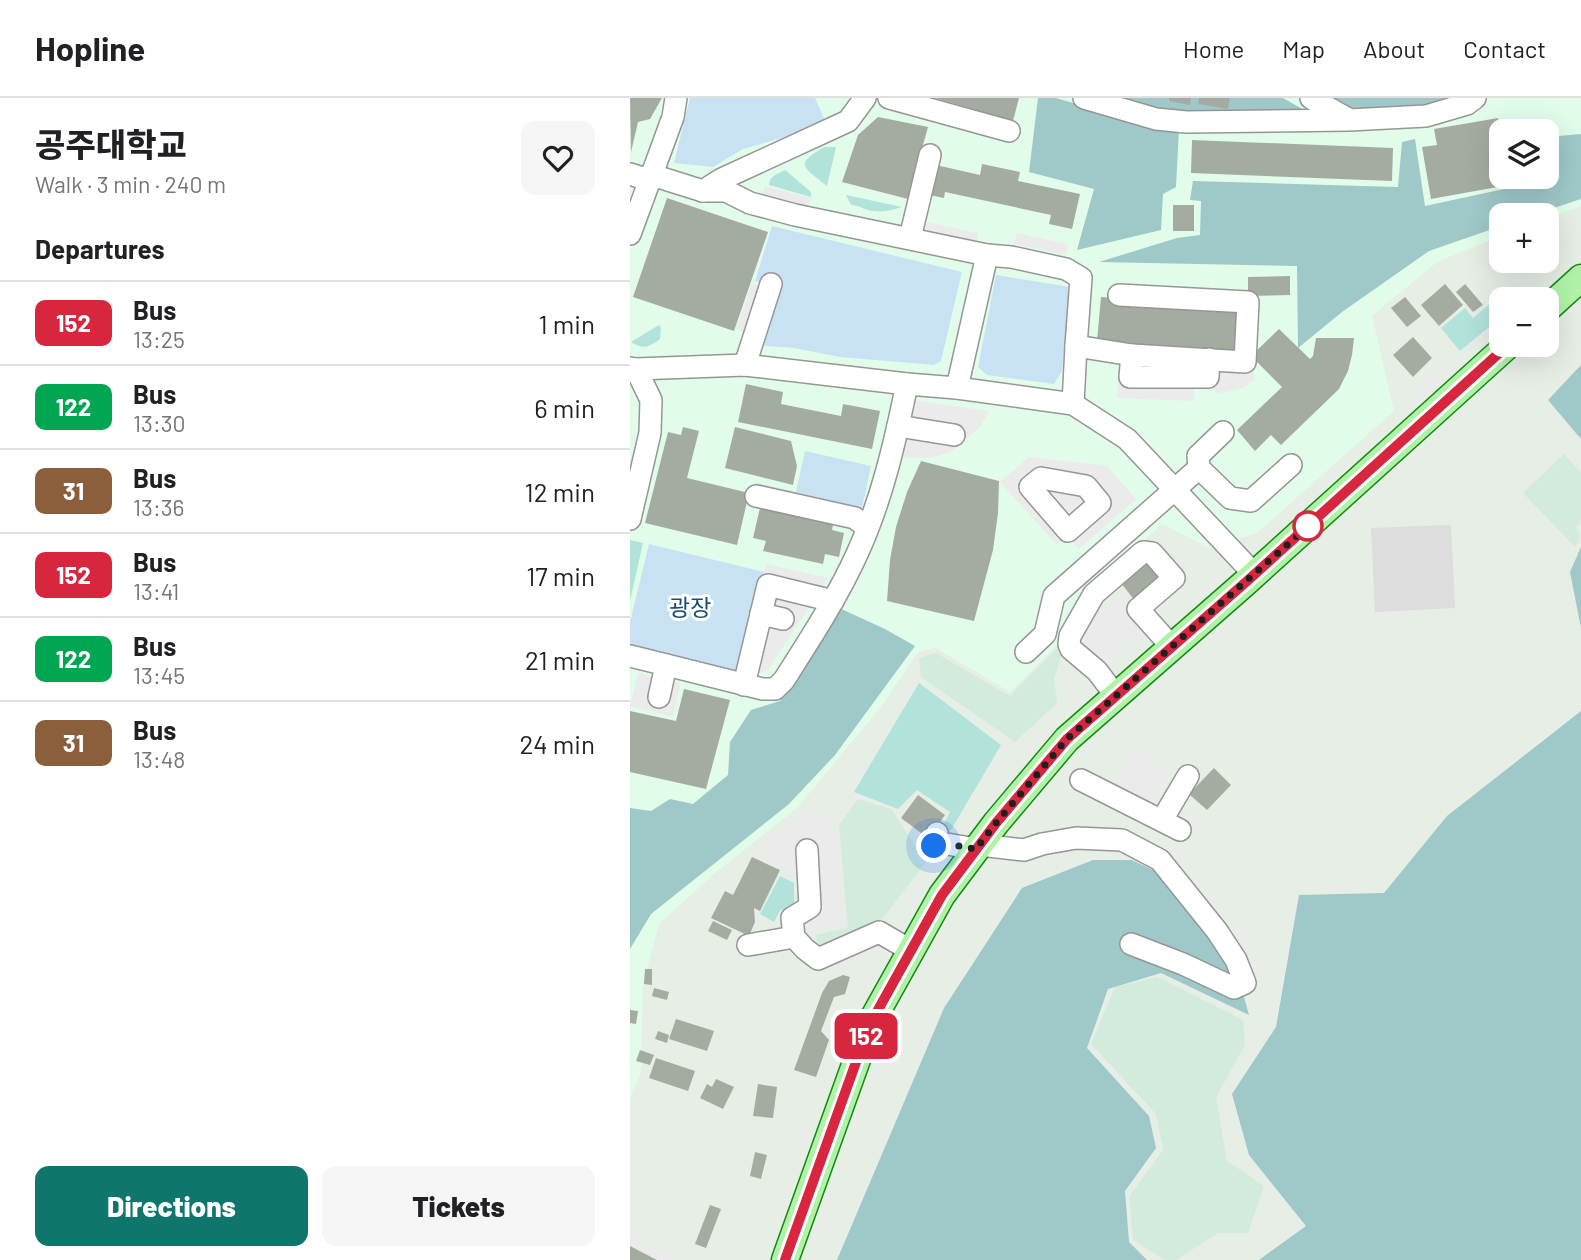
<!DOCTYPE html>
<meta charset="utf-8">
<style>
:root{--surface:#fff;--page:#f6f6f6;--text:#202124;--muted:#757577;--line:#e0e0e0;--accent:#0f766e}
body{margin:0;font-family:Barlow,"Noto Sans KR",sans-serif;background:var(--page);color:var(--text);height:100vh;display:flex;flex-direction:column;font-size:26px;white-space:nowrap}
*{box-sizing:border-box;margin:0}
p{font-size:23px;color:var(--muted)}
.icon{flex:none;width:38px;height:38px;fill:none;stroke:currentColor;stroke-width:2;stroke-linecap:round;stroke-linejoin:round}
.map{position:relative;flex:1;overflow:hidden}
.side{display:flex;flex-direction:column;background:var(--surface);width:630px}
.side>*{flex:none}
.badge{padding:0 14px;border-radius:10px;font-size:24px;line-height:46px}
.fabs{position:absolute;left:859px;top:21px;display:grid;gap:14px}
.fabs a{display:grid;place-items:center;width:70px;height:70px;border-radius:14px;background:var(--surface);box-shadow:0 7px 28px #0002;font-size:35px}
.you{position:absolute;width:35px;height:35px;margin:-18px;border:5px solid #fff;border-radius:50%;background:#1a73e8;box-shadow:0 0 0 10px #1a73e833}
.map>.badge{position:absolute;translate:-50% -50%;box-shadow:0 0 0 4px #fff}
h2{padding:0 35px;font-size:26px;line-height:63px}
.round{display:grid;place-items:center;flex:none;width:74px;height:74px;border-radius:14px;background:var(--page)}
.head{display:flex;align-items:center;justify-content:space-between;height:119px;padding:0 35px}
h1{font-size:33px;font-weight:800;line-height:52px}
.cta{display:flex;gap:14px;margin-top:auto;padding:14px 35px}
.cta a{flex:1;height:80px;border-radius:14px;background:var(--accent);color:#fff;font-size:28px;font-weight:800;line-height:80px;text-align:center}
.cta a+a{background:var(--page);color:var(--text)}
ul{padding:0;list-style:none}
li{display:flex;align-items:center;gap:21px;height:84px;padding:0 35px;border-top:2px solid var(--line)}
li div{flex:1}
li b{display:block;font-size:26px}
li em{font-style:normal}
li .badge{min-width:77px;font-weight:700;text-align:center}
header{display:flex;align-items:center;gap:42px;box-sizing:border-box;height:98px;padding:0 35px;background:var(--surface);border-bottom:2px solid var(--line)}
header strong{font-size:33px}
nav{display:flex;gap:38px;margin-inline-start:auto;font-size:24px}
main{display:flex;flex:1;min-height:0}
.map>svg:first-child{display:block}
</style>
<header>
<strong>Hopline</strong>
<nav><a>Home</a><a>Map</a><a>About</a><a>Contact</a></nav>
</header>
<main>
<section class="side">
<div class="head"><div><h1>공주대학교</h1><p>Walk · 3 min · 240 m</p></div><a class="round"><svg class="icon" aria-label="heart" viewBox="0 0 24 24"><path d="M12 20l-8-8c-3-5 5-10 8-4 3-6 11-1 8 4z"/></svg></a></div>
<h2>Departures</h2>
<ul>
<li><span class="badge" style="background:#d7263d;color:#fff">152</span><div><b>Bus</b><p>13:25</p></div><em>1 min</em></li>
<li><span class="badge" style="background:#00a651;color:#fff">122</span><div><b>Bus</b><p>13:30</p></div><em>6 min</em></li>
<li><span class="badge" style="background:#8b5e3c;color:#fff">31</span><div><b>Bus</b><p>13:36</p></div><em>12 min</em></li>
<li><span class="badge" style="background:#d7263d;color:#fff">152</span><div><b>Bus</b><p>13:41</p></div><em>17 min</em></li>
<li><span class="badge" style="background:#00a651;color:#fff">122</span><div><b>Bus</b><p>13:45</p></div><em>21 min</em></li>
<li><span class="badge" style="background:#8b5e3c;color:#fff">31</span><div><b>Bus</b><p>13:48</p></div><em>24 min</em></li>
</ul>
<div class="cta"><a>Directions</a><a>Tickets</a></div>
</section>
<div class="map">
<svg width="951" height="1162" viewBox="0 0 951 1162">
<rect width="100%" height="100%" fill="#e6eee6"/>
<polygon fill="#dcdddc" points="821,427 825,510 745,514 741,430"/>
<path fill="#e2fcea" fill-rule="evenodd" d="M0,0H951V108L917,120V117H872L871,138L807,164L742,218L764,313L627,435L579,450L532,426L461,491L439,535L380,594L306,550L288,554L250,610L167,710L84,776L29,826L13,887L11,974L0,1002ZM872,33H917V79H872Z"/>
<g fill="#d3ebdc">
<polygon points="934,356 951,374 951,422 946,430 950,439 945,449 893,395"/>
<polygon points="437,540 424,581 427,605 385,644 291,579 289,560 306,555 380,598"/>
<polygon points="228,701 261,711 296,764 249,825 206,846 188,846 185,837 218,830 209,727"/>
<polygon points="527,879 613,922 615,947 586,999 597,1063 634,1088 618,1135 588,1135 546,1162 534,1162 503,1141 499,1099 533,1052 526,1016 461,946 485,889"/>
</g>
<g fill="#b1e3da">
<path d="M194,49H206L197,88C174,69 163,67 194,49Z"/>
<path d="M155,72L181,94V99L139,87C140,77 146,77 155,72Z"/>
<path d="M216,97L272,109C260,113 250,115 238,112C232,110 227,107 221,107Z"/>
<polygon points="861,205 871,219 830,253 811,230 835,210 843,220"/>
<path d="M29,227L31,230L30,241C19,249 13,252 1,244Z"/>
<polygon points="0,442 13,445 0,503"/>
<polygon points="289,585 371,647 318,737 311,732 320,714 287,692 268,711 224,694"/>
<polygon points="150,778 164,785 164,806 156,813 151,811 144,824 130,816"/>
</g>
<g fill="#9fc8c9">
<polygon points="408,0 426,0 515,26 549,31 546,89 533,96 531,132 447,152 464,91 399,74"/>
<polygon points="476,0 653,0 683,17 558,18"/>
<polygon points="697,0 824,0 795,9 719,13"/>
<polygon points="951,36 951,101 903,117 872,117 871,128 799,153 712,214 668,250 667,168 469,164 547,140 570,137 571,103 560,102 563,83 768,89 772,44 785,41 795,108 907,84 908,79 917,79 917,39"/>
<polygon points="951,267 951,341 918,302"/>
<polygon points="951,449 951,530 940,474"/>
<polygon points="207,509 255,531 285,548 205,657 159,706 21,816 0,851 0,710 21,713 40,701 63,706 98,677 100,644 121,612 150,603"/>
<polygon points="951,613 951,1162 629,1162 676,1128 619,1057 602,996 646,929 669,797 754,795 817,718"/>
<polygon points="463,762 502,762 537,779 605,867 619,917 531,875 478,891 457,950 519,1018 526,1050 495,1093 499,1144 517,1162 207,1162 314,910 392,790"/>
</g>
<g fill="#c8e2f4">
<polygon points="60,0 185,0 197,27 113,51 83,69 44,65"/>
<polygon points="142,128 332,174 311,263 304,267 210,259 164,250 124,247 142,190 125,183"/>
<polygon points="366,177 440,189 432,273 424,286 357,277 348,269"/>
<polygon points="175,353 241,368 230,419 123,396 126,385 166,394"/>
<polygon points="19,446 134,474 111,575 0,548 0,524"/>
</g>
<g fill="#ebebeb">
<polygon points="135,88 181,100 178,113 131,100"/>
<polygon points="291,123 348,135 346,147 288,135"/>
<polygon points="387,135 438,146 436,157 384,146"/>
<polygon points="122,185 133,188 117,235 106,231"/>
<polygon points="490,248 617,257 625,281 613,290 587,296 579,283 565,283 564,303 487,300"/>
<polygon points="806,273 813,281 791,300 784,292"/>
<polygon points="282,302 359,313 350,329 321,354 300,360 268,359"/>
<polygon points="399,359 477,368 506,401 449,451 437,438 427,447 370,384"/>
<polygon points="136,466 198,480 138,572 125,577 111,575"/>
<polygon points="488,503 512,531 468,570 443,542"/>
<polygon points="8,575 51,585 43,619 0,608"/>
<polygon points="506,649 537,673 515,702 482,689"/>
<polygon points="177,710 207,731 215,826 185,832 165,778 127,756"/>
<polygon points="0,1139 48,1162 0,1162"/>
</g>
<g fill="#a4aca2">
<polygon points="0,0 32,0 20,21 8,24 1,54"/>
<polygon points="305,0 389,0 383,23"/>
<polygon points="539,0 561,0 560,7 539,3"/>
<polygon points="569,0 600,0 598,11 568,6"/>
<polygon points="248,19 298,29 278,101 212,84 228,37"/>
<polygon points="868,20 872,37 872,79 894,79 895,84 801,101 792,49 807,47 804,31"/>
<polygon points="562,42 763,50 762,83 561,75"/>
<polygon points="352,66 390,74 388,83 450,96 442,131 419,126 421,117 315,94 314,100 299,97 306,67 350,77"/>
<polygon points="37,100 138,134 104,233 3,199"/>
<rect x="543" y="107" width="21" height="26"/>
<polygon points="660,178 660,197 618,198 618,179"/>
<polygon points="815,186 833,207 809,228 791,207"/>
<polygon points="835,186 853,207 843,214 826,194"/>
<polygon points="471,199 615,210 612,254 467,243"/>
<polygon points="775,199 791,218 777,229 761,210"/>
<polygon points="649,231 680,261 683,258 686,240 724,240 722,257 718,273 709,291 651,347 641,337 625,353 607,332 652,289 621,258"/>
<polygon points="783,239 802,260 783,279 763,257"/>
<polygon points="116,286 153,294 151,306 211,318 213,306 250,313 242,351 108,324"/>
<polygon points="53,329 69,333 57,380 119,395 107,447 15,425 38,334 51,337"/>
<polygon points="105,329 161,343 167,368 163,387 95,370"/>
<polygon points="291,363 369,383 368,415 363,452 344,523 257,503 260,462 266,429 277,394"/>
<polygon points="132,401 205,417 202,432 214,435 209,459 195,456 193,466 133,453 136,443 123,440"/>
<polygon points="522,459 541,481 509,508 491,485"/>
<polygon points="54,591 100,602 76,691 0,674 0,613 46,623"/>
<polygon points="584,670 601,687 577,712 559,696"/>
<polygon points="288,697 315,717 298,740 271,720"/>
<polygon points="122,759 150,772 130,813 124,810 125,824 119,838 81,820 95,793 103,797"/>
<polygon points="83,823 102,832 97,842 78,833"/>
<polygon points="15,871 22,871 22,887 14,886"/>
<polygon points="213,877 220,879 215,896 204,899 191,933 199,942 186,979 164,972 192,895 199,883"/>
<polygon points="24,890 39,894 37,902 22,898"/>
<polygon points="0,912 8,913 6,926 0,925"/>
<polygon points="46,921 84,933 77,953 39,941"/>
<polygon points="28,933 39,937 37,945 25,941"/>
<polygon points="10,952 24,957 20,967 6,963"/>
<polygon points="26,960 65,973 58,993 19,980"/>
<polygon points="86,981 104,989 93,1011 70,1000 77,986 82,989"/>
<polygon points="128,986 147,989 143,1020 123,1018"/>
<polygon points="125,1054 137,1057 131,1081 120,1078"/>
<polygon points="80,1107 91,1111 76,1150 65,1146"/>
<polygon points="0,1148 27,1162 0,1162"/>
</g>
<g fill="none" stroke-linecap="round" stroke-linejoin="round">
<defs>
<g id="minor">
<polyline points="259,0 379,33"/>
<polyline points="454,0 526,21 556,24 719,22 796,18 837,6 845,0"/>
<polyline points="681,0 718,21"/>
<polyline points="0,76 12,80 22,77 73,93 92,81 218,23 235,0"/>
<polyline points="73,93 96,93 120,105 165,117 357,157 327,290"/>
<polyline points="0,136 43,19 46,0"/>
<polyline points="280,140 300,57"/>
<polyline points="357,157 381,159 436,171 451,180 446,248"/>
<polyline points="502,257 500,279 578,279 579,261"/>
<polyline points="115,267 141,186"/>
<polyline points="0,270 6,271 115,267 277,286 327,290 443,306 497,341 625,477"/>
<polyline points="443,306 446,248 502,257 615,264 618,204 489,197"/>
<polyline points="268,328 324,337"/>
<polyline points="569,370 568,358 593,334"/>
<polygon points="411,380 456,388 470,405 438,433 400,389"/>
<polyline points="126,398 225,420 237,430"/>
<polyline points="0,421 20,335 21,302 6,271"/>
<polyline points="131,516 153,521"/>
<polyline points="396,554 415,536 424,498 569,370 600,400 621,403 661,367"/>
<path d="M0,558L133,591H145L154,582C180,541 207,500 227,456C252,402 265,344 277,286"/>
<polyline points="114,587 138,487 203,503"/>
<polyline points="486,598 467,573 441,551 439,546 440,538 464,496 513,454 522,455 544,480 508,511 542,549"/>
<polyline points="29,599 36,567"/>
<polyline points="451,682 550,732"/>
<polyline points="532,722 558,678"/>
<polyline points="307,735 304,748 317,746 346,751"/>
<polyline points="350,747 394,752 412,746 446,740 492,742 530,762 587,833 606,862 615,885 604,890 553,866 501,846"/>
<polyline points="177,752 180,809 162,820 164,839 175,851 188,861 249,834 280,852"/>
<polyline points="118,847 164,839"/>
</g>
<g id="major">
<polyline points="917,211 951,180"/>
<polyline points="155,1162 239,928 312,797 366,725 437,641 616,484 878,247"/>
</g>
</defs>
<use href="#minor" stroke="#969696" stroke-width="24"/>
<use href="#major" stroke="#138910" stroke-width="29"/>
<use href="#minor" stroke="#fff" stroke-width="21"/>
<use href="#major" stroke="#b0f2a8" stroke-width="26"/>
</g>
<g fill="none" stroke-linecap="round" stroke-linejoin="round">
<defs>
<polyline id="line" points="155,1162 239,928 312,797 366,725 437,641 616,484 878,247"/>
</defs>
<use href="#line" stroke="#fff" stroke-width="16"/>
<use href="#line" stroke="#d7263d" stroke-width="10"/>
<polyline stroke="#1f1f1f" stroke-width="7" stroke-dasharray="0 12.6" points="304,748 317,746 346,751 366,725 437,641 683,424 678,428"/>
</g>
<circle fill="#fff" stroke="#d7263d" stroke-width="3.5" cx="678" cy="428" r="14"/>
<g text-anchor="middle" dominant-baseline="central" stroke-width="6" stroke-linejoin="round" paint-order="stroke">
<g font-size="23" fill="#184e72" stroke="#fff">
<text x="60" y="509">광장</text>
</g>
</g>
</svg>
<div class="fabs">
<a><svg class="icon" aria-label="layers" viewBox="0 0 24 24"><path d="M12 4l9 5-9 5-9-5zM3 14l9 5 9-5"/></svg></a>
<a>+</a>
<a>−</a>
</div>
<div class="you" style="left:304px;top:748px"></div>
<b class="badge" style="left:236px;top:938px;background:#d7263d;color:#fff">152</b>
</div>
</main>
